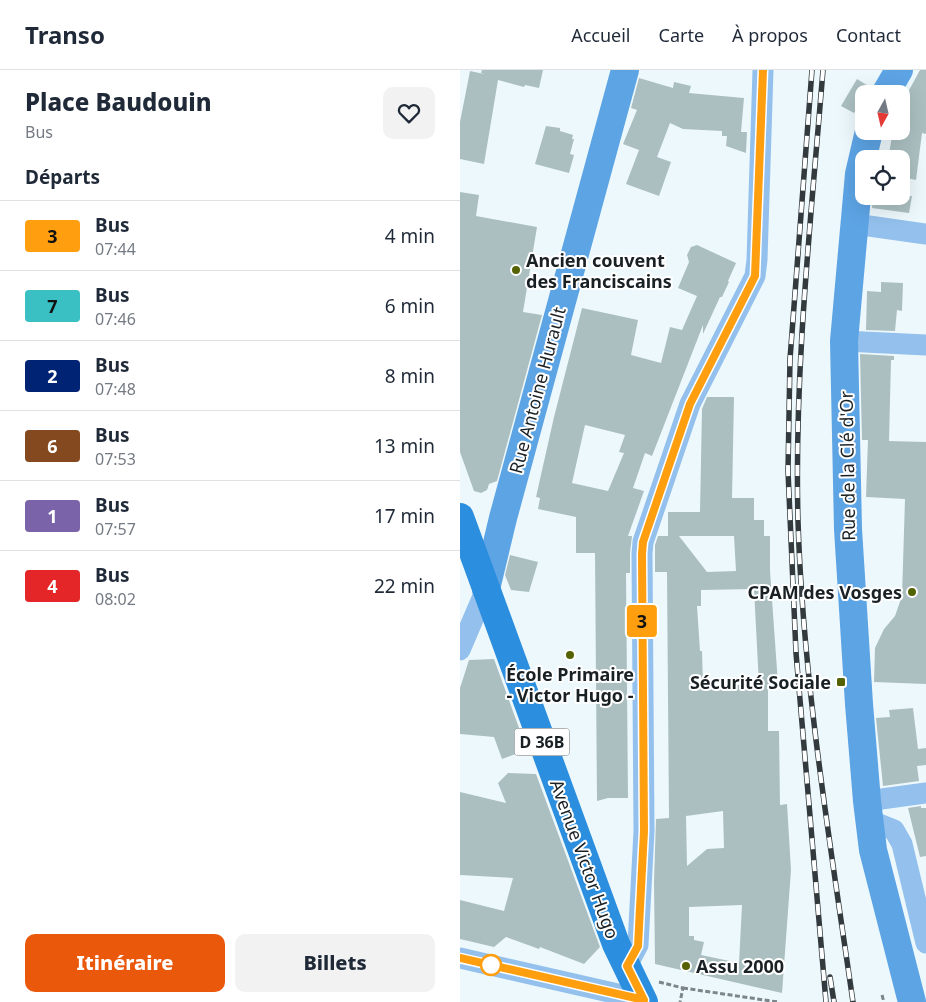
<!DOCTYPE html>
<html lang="fr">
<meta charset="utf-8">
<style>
:root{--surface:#fff;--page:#f2f2f3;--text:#1f2937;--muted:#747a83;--line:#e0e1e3;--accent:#ea580c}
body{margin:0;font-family:"Noto Sans",sans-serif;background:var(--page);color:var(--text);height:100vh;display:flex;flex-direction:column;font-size:19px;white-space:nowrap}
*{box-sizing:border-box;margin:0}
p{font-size:16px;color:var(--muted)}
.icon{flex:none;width:28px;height:28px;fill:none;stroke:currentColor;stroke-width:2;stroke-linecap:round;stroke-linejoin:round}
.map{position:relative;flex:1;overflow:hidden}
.sheet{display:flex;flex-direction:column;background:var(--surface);width:460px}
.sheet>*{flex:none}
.badge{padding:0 10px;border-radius:4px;font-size:18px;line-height:32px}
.needle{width:32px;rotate:188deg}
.tools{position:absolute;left:395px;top:15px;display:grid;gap:10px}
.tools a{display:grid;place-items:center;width:55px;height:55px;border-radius:10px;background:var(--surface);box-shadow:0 5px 20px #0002;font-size:25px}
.map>.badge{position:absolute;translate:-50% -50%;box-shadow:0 0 0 2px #fff}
h2{padding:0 25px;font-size:19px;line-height:45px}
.round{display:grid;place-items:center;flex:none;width:52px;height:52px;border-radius:10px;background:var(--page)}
.summary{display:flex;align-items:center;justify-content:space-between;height:85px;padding:0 25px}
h1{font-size:24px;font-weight:800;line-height:38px}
.primary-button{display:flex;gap:10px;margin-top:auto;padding:10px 25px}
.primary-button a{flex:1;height:58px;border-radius:10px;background:var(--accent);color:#fff;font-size:20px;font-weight:800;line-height:58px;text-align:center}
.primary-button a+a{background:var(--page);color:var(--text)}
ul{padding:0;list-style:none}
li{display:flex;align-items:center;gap:15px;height:70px;padding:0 25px;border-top:1px solid var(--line)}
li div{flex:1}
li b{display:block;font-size:19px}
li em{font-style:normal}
li .badge{min-width:55px;font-weight:700;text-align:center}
header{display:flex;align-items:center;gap:30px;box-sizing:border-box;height:70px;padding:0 25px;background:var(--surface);border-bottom:1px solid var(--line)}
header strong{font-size:24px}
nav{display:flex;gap:28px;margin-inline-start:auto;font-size:18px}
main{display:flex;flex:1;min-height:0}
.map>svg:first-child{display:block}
</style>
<header>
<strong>Transo</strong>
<nav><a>Accueil</a><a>Carte</a><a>À propos</a><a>Contact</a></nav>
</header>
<main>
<section class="sheet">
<div class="summary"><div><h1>Place Baudouin</h1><p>Bus</p></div><a class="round"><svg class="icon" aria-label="heart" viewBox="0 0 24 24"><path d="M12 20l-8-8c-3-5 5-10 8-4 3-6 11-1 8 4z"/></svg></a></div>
<h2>Départs</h2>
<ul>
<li><span class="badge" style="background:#ff9f0f;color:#111">3</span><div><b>Bus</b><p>07:44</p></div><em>4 min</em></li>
<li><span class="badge" style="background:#3ac0c3;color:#111">7</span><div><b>Bus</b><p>07:46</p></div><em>6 min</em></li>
<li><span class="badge" style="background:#002374;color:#fff">2</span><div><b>Bus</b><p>07:48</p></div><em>8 min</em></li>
<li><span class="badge" style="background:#85491f;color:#fff">6</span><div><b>Bus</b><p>07:53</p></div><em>13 min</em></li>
<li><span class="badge" style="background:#7a63a9;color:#fff">1</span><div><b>Bus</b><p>07:57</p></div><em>17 min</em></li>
<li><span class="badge" style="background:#e52629;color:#fff">4</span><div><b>Bus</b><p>08:02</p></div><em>22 min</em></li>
</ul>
<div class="primary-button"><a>Itinéraire</a><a>Billets</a></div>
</section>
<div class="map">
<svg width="466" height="932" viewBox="0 0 466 932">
<rect width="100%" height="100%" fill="#edf8fd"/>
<g fill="#abbfc1" fill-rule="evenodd">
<polygon points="22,0 83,0 79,18 65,15 64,17 38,10 24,94 0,89 0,52 10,1 24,4 21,3"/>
<polygon points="460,0 466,0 466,64 462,63 456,110 441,107 441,89 428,89 433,61 441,61 441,35"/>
<polygon points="179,8 213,18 214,12 231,16 229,23 284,28 281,62 287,62 286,83 266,76 267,66 262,66 262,61 223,59 210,53 197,87 211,92 199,126 166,114 179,80 163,74 177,40 171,38"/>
<polygon points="397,9 410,17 406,24 404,24 404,28 394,43 381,36"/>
<polygon points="86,56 100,58 100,61 113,65 112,69 114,69 110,84 114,85 109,103 75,94"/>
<polygon points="0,122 19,125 16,146 77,157 63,242 82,245 37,411 29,414 27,420 21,423 14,421 0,382"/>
<polygon points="413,126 452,126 449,143 412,138"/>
<path d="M237,175L276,193L268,211L269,212L262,227H260L243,264V255L192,386L185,383L173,418L184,421L168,466H172L170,483V503H166L168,728H148L137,731L135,483H116V447L78,439L80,428L76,427L94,347L122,238L178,250L171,285L201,293L210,257L222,260L237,226L218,218L229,192L227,185L231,177ZM125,355L165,365L159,382L164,383L148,421L112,413Z"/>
<polygon points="421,212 443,213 442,241 437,240 435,261 406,260 407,221 421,222"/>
<polygon points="400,284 434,286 434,290 431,290 429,371 466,372 466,614 414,612 415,578 424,559 435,546 442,526 445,429 406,427 408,370 402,370"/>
<path d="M247,327H274L272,428H294V450H304V466H310V501L318,614L308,615V661H319L320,735L327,734L331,800L322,923L195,894L194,812L196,749L209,748L207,502H195V475L198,466H208V442H240L242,339ZM219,466H274L276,501L247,502ZM294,519L299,615H243L242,581H240L237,536H241V520ZM263,741L264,778L247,779L227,796L226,746ZM282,835L279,893L241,885L244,872L234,870V866H229V837Z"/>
<polygon points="50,485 78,492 69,522 51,520 45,505"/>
<polygon points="34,589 67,680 42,689 34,667 0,664 0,618 9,590"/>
<polygon points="453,638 458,679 466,678 466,695 457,696 459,711 423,716 416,648 430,647 429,640"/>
<polygon points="48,703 76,704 140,877 124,894 80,877 79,879 46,867 34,877 0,869 0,830 44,841 53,808 0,805 0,722 46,733 38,713"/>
<polygon points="461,736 461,738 466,738 466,786 460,787 448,738"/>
</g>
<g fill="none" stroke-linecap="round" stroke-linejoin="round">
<g stroke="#7c8589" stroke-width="3" stroke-dasharray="5 2.5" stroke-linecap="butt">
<polyline points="199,912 223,918 220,932"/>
<polyline points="223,918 318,932"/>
<polyline points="422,925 424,932"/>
</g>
<g stroke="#93c0ec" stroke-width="21">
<polyline points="395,154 466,164"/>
<polyline points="384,271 466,275"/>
<polyline points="0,580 26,519"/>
<polyline points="407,731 466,723"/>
<polyline points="409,750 434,760 442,774 466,873"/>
<polyline points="0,888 184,930"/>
<polyline points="167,896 178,875 184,761 182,484 183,472 230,334 295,206 297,190 303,0"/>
</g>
<g stroke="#5da4e5" stroke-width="28">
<polyline points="425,24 439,0"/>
<polyline points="409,61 399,104 384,271 388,459 399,634 407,731 413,780 452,932"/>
<polyline points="26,519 43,448 165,0"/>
</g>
<polyline stroke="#2b8ede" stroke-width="28" points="0,447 156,874 184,932"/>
<defs>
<g id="rail">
<polyline points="352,0 330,289 328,401 336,583 366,932"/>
<path d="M363,0C351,150 334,300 338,451C343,612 370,772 393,932"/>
<polyline points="370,907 374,932"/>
</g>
</defs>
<use href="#rail" stroke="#323a3d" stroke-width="5.5"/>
<use href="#rail" stroke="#fff" stroke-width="4" stroke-dasharray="11" stroke-linecap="butt"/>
</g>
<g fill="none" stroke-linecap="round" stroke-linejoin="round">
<defs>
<polyline id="line" points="0,888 184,930 167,896 178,876 184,761 182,484 183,472 230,334 295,206 303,0"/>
</defs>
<use href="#line" stroke="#fff" stroke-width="11"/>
<use href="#line" stroke="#ff9f0f" stroke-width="8"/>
</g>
<g fill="#556203" stroke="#fff" stroke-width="2">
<circle cx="56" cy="200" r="5"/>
<circle cx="452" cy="522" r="5"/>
<circle cx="110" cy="585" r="5"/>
<rect x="376" y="607" width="10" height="10" rx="2.5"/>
<circle cx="226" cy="896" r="5"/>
</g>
<circle fill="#fff" stroke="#ff9f0f" stroke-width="2.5" cx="31" cy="895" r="10"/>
<g text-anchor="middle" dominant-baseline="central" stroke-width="4" stroke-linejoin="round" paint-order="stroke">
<rect fill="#fff" stroke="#5f6466" stroke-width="1" x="54.5" y="658.5" width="55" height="27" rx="4"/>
<g font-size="16" font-weight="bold" fill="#1a2124">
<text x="82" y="672">D 36B</text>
</g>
<g font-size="18" font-weight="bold" fill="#1a2124" stroke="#fff" text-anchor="start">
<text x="66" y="190">Ancien couvent<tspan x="66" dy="21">des Franciscains</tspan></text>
<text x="442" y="522" text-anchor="end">CPAM des Vosges</text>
<text x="110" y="604" text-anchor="middle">École Primaire<tspan x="110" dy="21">- Victor Hugo -</tspan></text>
<text x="371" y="612" text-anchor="end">Sécurité Sociale</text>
<text x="236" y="896">Assu 2000</text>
</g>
<g font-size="18" fill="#1a2124" stroke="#fff">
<text transform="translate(77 320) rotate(-75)">Rue Antoine Hurault</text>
<text transform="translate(387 396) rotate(-91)">Rue de la Clé d'Or</text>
<text transform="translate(125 789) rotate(70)">Avenue Victor Hugo</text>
</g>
</g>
</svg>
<div class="tools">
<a><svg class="needle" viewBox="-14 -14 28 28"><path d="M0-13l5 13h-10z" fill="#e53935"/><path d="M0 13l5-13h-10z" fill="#747a83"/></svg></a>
<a><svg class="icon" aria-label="locate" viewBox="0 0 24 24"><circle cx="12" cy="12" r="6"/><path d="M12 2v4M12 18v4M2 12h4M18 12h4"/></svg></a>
</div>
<b class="badge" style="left:182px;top:551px;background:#ff9f0f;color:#111">3</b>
</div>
</main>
